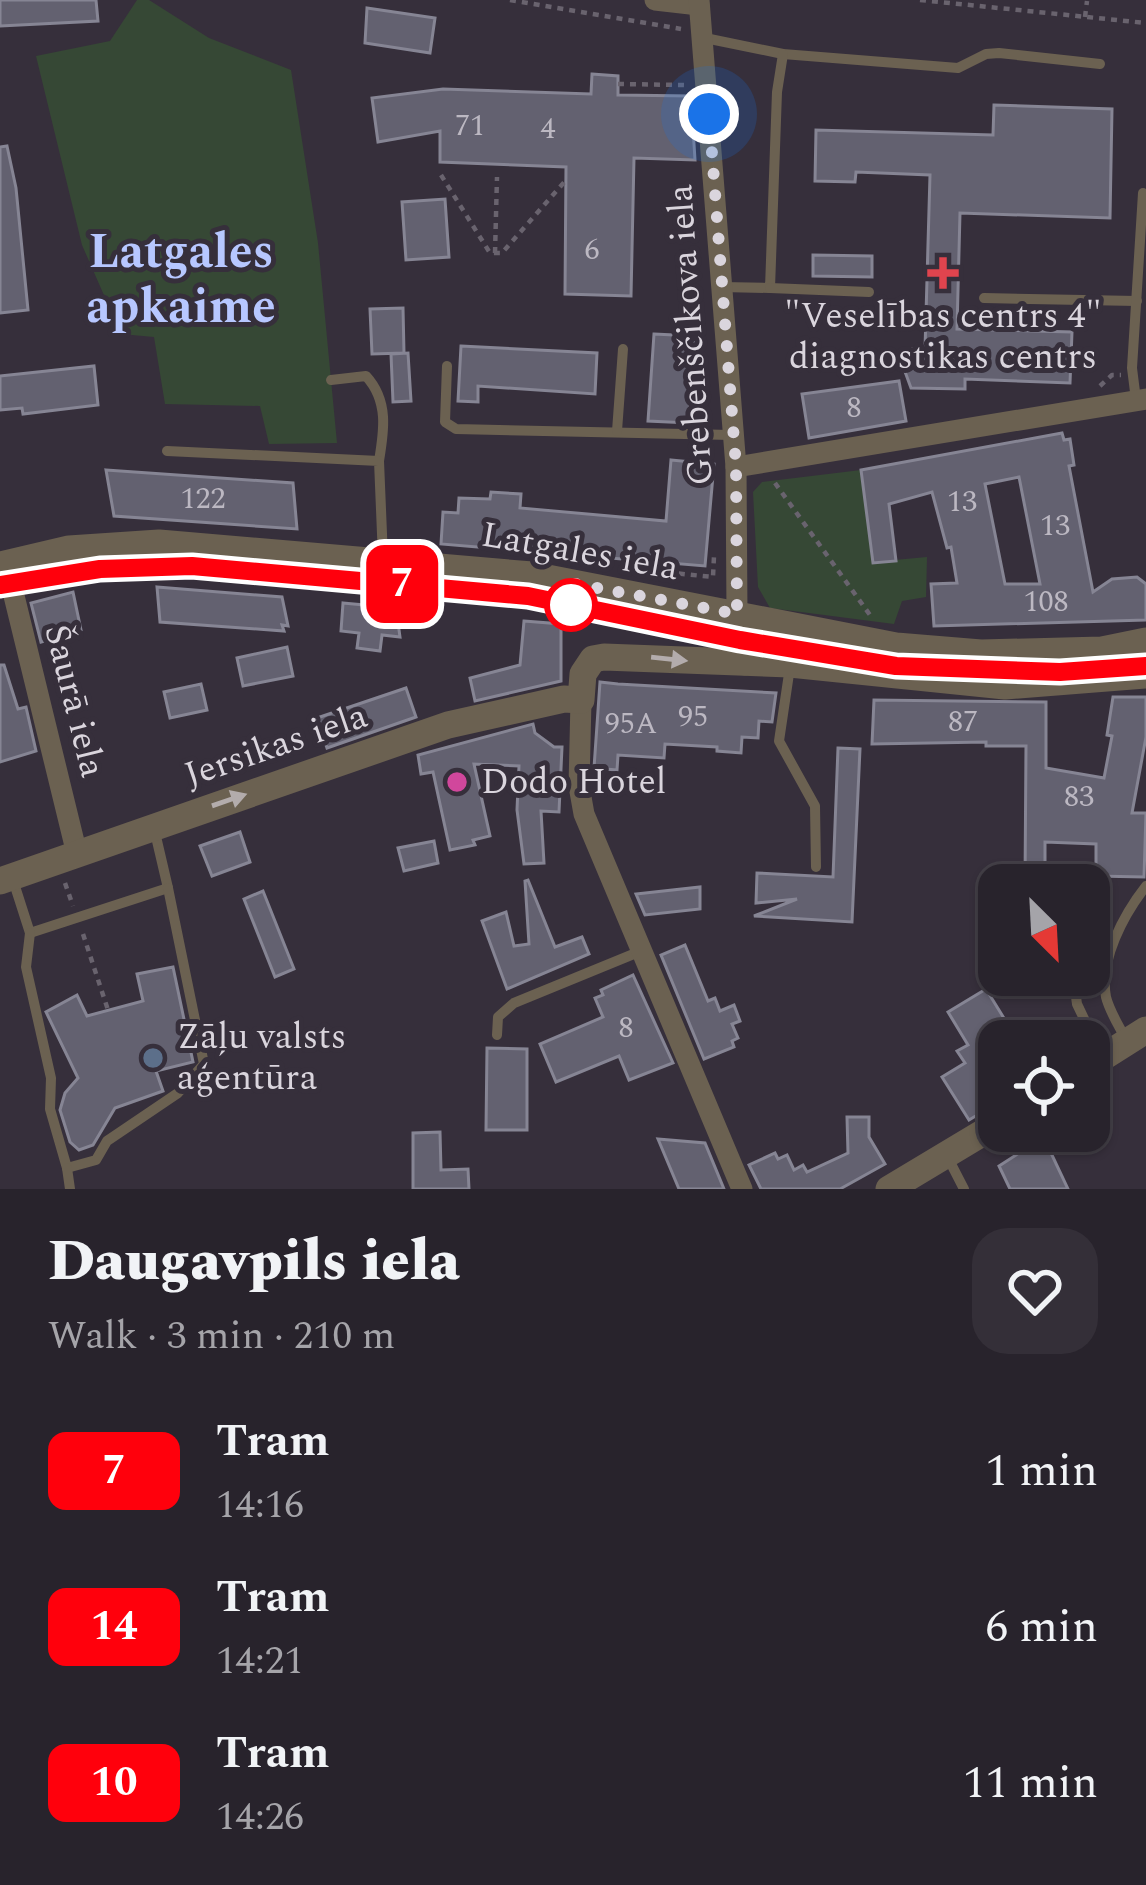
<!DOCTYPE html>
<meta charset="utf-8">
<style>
:root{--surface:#28232c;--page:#342f38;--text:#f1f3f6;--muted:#a5a4a9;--line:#444048}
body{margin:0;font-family:Spectral,serif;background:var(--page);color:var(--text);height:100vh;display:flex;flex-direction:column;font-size:45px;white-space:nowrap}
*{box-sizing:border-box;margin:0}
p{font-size:39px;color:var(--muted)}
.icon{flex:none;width:66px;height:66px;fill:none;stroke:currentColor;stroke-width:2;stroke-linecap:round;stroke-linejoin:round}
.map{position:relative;height:1189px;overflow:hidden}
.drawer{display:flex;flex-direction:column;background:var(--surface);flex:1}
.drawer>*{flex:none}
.badge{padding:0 24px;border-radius:18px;font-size:42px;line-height:78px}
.needle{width:78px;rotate:156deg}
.buttons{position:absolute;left:978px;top:864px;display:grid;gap:24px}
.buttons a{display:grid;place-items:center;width:132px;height:132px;border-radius:24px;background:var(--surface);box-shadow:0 3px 9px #0004,0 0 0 3px var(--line);font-size:60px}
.you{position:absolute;width:60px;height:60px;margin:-30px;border:9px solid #fff;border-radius:50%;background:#1a73e8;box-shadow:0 0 0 18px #1a73e833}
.map>.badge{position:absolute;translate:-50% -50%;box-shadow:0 0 0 6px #fff}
.round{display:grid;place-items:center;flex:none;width:126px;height:126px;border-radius:36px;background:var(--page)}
.summary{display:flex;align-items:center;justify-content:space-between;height:204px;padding:0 48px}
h1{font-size:57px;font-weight:800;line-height:90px}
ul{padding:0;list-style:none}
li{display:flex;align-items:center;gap:36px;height:156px;padding:0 48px}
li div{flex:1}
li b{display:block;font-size:45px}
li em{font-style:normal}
li .badge{min-width:132px;font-weight:700;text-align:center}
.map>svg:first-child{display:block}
</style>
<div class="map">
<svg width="1146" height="1189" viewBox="0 0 1146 1189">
<rect width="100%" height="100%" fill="#362f3b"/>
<g fill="#364835">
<polygon points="137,0 149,0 209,38 291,70 318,243 337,443 269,444 260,406 165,404 154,337 121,334 82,245 36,56 110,41"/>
<polygon points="861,470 873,562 927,557 926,597 902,601 894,624 770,608 758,587 753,492 762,482"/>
</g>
<g fill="#636170" stroke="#868594" stroke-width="3" fill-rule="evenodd">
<polygon points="0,0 96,0 98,21 0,26"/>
<polygon points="367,8 435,18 430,53 365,43"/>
<polygon points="592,74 618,76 618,95 691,96 695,160 634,158 631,296 565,294 566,167 440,162 440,131 378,142 372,98 443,89 591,94"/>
<polygon points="994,105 1112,109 1110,218 960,213 957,329 1072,332 1070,383 965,379 965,389 911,388 900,358 906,349 925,349 930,175 856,172 855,182 815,181 816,130 993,135"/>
<polygon points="7,146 16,188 28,310 0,313 0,147"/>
<polygon points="445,199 449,257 406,260 402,202"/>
<polygon points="813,255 872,256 872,277 813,276"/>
<polygon points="403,308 404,353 372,354 370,309"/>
<polygon points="654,334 694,336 689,423 648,421"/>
<polygon points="461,346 597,353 595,394 478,386 478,402 458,401"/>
<polygon points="408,353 411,401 393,402 391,354"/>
<polygon points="94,366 98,405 23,414 22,408 0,410 0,376"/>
<polygon points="899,381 906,421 809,438 802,394"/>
<path d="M1062,433L1064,440L1070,439L1074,465L1069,466L1093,592L1112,579L1137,577L1146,584V620L934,626L931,584L957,583L951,547L947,548L932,492L889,504L896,561L873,563L861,470ZM1019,477L1040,584H1005L985,484Z"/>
<polygon points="671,460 714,464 705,566 441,544 443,512 458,513 459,498 490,499 491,492 521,494 520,508 666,521"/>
<polygon points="106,470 293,483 297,529 114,516"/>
<polygon points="157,587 282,597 288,626 282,625 284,631 160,622"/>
<polygon points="73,592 81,630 41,642 31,603"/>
<polygon points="343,603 396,608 400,637 382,635 380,651 357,648 359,633 341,631"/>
<polygon points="524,621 561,624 561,681 475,701 470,678 520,665"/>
<polygon points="287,647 293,676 243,686 237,658"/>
<polygon points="0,665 4,665 18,709 26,707 36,751 0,762"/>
<polygon points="600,682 618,684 776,693 772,722 759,721 758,738 742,737 741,753 717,751 717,747 665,744 664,758 618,755 617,770 594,768"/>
<polygon points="201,684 207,710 170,718 164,692"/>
<polygon points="406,688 416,717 327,748 317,718"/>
<polygon points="1113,697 1146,697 1146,737 1132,813 1146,813 1144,877 1096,876 1096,844 1045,842 1045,885 1025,885 1026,746 986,746 986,742 872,744 874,700 1046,702 1046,768 1104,778 1112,736 1107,735"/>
<polygon points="533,724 535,733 554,747 562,747 559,812 541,811 544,863 524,864 517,810 519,766 474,764 490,836 473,840 475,845 450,850 433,772 421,774 418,755"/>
<polygon points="838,748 860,749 852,922 754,916 797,899 756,903 757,873 833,877"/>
<polygon points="240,832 250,862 212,876 200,846"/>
<polygon points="434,841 438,863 404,871 398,848"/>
<polygon points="528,880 555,947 582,937 589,954 507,989 482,921 506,912 514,946 529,944 525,881"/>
<polygon points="700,887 700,909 645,915 636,894"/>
<polygon points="263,891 294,969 275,977 244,899"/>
<polygon points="685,945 708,1001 715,998 720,1011 734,1005 740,1021 732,1024 738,1038 732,1041 734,1047 704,1059 661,955"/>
<polygon points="173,967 193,1062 156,1071 163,1091 115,1108 93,1145 79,1150 70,1142 60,1110 65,1093 78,1078 46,1012 77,995 87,1016 143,1001 137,974"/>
<polygon points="633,975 673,1063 629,1080 619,1056 556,1082 540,1044 603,1017 595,998 603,995 601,990"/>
<polygon points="986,989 1018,1041 999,1041 999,1102 969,1120 942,1077 965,1063 957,1051 968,1045 948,1012"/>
<polygon points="487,1048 527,1049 527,1130 486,1130"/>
<polygon points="847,1117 869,1117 869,1137 885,1164 840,1189 761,1189 749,1165 775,1153 778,1159 787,1155 794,1170 803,1165 807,1172 848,1153"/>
<polygon points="1041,1131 1086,1131 1051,1153 1068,1189 1010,1189 999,1166 1044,1137"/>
<polygon points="440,1132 441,1170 468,1169 469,1189 413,1189 413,1133"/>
<polygon points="658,1139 705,1143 724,1189 679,1189"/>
</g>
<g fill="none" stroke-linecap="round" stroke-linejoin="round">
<g stroke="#69636e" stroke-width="4.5" stroke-dasharray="6 6" stroke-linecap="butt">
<polyline points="510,0 681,29"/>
<polyline points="920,0 1146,23"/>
<polyline points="1085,17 1087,1"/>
<polyline points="618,84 684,85"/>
<polyline points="441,175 490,253 502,253 566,180"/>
<polyline points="495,253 497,177"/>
<polyline points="1100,386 1112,375 1121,375"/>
<polyline points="775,483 870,615"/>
<polyline points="643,570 713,577 714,556"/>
<polyline points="65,883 73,906"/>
<polyline points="83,934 108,1010"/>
</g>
<g stroke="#6b6151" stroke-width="10">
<polyline points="705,38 783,54 958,68 986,54 999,53 1100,64"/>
<polyline points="722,287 770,288 777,92 783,54"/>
<polyline points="770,288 869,292"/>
<polyline points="984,298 1137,301"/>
<polyline points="447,366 445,422 456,429 732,435"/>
<path d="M331,380L366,376C389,401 384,431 379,461"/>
<polyline points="1136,400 1132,368 1143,193"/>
<polyline points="617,431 623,349"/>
<polyline points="167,451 379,461 383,558"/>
<polyline points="790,667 779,741 815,806 816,867"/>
<polyline points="13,880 30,933 168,888 154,828"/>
<polyline points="30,933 26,967 51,1078 50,1109 67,1168 96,1160 107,1141 178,1093 204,1064 168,888"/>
<polyline points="1073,975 1077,1004 1087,1025"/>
<polyline points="497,1035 498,1017 514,1003 641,951"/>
<path d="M1127,1042C1120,1027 1110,1013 1106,997C1099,960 1124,914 1146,886"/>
<polyline points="947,1156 964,1189"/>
<polyline points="67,1168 70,1189"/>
</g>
<g stroke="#6b6151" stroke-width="21">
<polyline points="655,0 699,5"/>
<polyline points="699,0 736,467 737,614 745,665"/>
<polyline points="736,467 1146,399"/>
<polyline points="6,563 77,854"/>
<polyline points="581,700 579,786 584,814 742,1189"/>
</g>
<g stroke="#6b6151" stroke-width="27">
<polyline points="0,565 69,549 159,543 532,575 896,646 981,653 1102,650 1146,641"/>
<polyline points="0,881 448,725 564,699 581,700 583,674 593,659 604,657 790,664 1005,686 1146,675"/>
<polyline points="1089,1066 1146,1030"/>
<polyline points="889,1189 999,1123"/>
</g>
<polyline stroke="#b0abb4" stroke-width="3" points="0,585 100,569 192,566 528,596 740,641 896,666 1034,672 1146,666"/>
</g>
<defs><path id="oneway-solid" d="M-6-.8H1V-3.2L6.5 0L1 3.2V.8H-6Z" transform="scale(3)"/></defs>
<g fill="#b3acac">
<use href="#oneway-solid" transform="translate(669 659) rotate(6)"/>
<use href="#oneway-solid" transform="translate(229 800) rotate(-19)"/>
</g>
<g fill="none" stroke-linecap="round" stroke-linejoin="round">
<defs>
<polyline id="line" points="0,585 100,569 192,566 528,596 740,640 896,666 1060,672 1146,666"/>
</defs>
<use href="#line" stroke="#fff" stroke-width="27"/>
<use href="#line" stroke="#ff000c" stroke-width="18"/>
<polyline stroke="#dad5dd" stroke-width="12" stroke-dasharray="0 21.6" points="571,605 576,584 737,614 736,466 709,114"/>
</g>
<path fill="#e0444e" stroke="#362f3b" stroke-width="4.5" d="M937 255h12v12h12v12h-12v12h-12v-12h-12v-12h12z"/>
<circle fill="#fff" stroke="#ff000c" stroke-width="6" cx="571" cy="605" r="24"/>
<circle fill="#d1479c" stroke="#362f3b" stroke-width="4.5" cx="457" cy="782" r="12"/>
<circle fill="#5c6f8a" stroke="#362f3b" stroke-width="4.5" cx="153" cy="1058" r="12"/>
<g text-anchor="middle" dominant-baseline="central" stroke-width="10" stroke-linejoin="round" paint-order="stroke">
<g font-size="30" fill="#bcb8c2">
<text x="470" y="126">71</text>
<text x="548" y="129">4</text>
<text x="592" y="250">6</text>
<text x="854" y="408">8</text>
<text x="203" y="499">122</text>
<text x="962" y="502">13</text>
<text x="1055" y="526">13</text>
<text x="1046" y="602">108</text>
<text x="693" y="717">95</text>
<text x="963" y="722">87</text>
<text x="631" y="724">95A</text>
<text x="1079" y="797">83</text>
<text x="626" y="1028">8</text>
</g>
<g font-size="36" fill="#dad5dd" stroke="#362f3b" text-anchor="start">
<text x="943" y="316" text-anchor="middle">"Veselības centrs 4"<tspan x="943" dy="41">diagnostikas centrs</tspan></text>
<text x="481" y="782">Dodo Hotel</text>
<text x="177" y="1037">Zāļu valsts<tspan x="177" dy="41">aģentūra</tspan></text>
</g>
<g font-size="36" fill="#dad5dd" stroke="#362f3b">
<text transform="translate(691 335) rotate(-94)">Grebenščikova iela</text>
<text transform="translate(580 552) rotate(10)">Latgales iela</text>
<text transform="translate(74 701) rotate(76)">Šaurā iela</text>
<text transform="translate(276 746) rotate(-19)">Jersikas iela</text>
</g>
<g font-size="48" font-weight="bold" fill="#b7c7ff" stroke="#362f3b">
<text x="181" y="252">Latgales<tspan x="181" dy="55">apkaime</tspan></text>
</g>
</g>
</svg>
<div class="buttons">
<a><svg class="needle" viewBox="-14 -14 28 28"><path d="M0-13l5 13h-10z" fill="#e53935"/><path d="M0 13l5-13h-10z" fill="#a5a4a9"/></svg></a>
<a><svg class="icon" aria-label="locate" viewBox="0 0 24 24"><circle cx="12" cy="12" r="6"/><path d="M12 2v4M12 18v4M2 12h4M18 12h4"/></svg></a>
</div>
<div class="you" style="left:709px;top:114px"></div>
<b class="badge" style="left:402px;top:584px;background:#ff000c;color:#fff">7</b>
</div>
<section class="drawer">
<div class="summary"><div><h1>Daugavpils iela</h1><p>Walk · 3 min · 210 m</p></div><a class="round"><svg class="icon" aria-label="heart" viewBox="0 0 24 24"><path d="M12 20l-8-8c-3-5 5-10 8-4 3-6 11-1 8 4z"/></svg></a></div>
<ul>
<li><span class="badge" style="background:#ff000c;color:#fff">7</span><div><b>Tram</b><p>14:16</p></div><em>1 min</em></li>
<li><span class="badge" style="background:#ff000c;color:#fff">14</span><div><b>Tram</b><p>14:21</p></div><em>6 min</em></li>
<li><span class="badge" style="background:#ff000c;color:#fff">10</span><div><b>Tram</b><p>14:26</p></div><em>11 min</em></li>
</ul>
</section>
